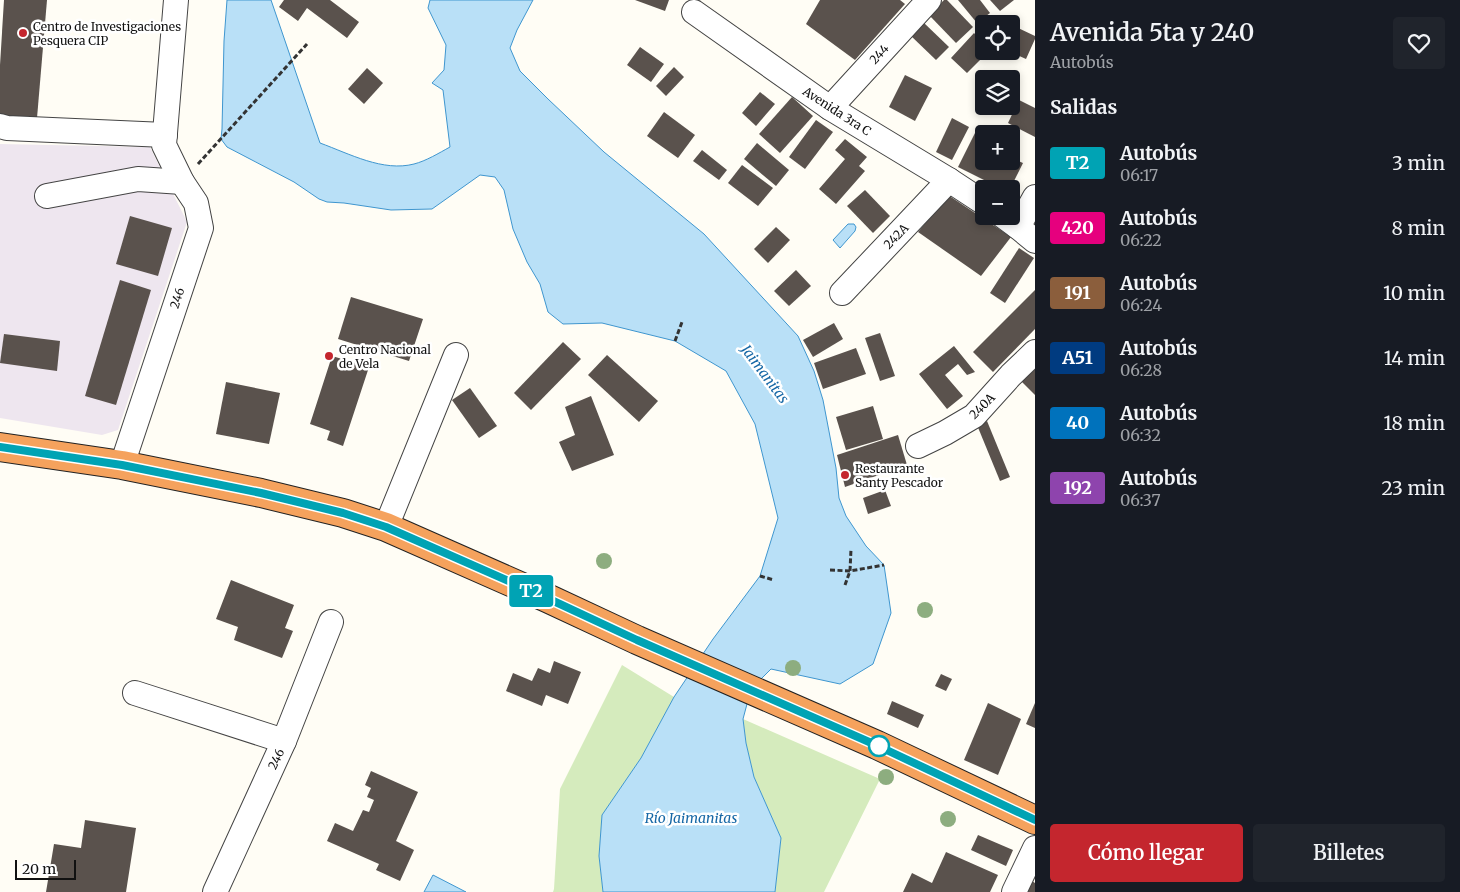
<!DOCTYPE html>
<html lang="es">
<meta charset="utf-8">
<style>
:root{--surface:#171b24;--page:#20242c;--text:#f1f3f6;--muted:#9ea1a6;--accent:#c4262e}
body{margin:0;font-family:Merriweather,serif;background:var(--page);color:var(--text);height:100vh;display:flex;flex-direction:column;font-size:19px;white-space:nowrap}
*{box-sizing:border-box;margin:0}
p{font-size:16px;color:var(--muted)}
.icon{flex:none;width:28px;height:28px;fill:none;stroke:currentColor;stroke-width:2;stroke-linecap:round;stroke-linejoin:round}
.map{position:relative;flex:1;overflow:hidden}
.details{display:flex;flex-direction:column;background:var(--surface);width:425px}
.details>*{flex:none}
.badge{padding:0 10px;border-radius:4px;font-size:18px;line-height:32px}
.fabs{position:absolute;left:975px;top:15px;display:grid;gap:10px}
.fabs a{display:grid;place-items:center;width:45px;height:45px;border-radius:5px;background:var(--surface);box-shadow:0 2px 8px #0003;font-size:25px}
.scale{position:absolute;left:15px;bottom:12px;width:61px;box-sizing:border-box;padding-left:5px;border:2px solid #111;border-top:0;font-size:14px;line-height:18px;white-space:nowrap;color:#111;-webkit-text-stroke:4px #fff;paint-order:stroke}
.map>.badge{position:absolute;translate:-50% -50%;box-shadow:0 0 0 2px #fff}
h2{padding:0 15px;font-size:19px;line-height:45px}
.round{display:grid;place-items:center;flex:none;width:52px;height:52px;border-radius:5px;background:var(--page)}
.overview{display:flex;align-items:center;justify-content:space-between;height:85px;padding:0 15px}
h1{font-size:24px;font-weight:600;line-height:38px}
.action{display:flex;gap:10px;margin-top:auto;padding:10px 15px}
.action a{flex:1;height:58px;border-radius:5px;background:var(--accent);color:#fff;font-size:20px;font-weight:600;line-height:58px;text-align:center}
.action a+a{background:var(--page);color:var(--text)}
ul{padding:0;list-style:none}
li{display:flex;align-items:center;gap:15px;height:65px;padding:0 15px}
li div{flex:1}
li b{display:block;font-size:19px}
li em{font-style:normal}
li .badge{min-width:55px;font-weight:700;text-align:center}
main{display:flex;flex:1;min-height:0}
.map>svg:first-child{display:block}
</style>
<main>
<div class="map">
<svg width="1035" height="892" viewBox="0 0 1035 892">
<rect width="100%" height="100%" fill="#fffdf5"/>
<polygon fill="#eee6ef" points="0,144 150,147 187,222 118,430 102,435 0,418"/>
<g fill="#d5ebbd">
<polygon points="622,665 674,697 641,758 602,815 599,856 603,892 553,892 554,889 560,789"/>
<polygon points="743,719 880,779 824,892 775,892 781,838 754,777 746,743"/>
</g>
<g fill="#b9e0f7" stroke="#3f96cf">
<path d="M227,0H271L320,143C350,154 383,172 414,164C426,161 439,153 450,147L443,90L432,83L444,70L446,45L428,8L430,0H533L517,30L510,48L520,71L548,99L604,152L704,234L798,336L814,371L823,400L836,468L839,498L846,516L866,546L884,565L891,613L873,664L840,684L771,669L751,689L743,719L746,743L754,777L781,838L775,892H603L599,856L602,815L641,758L674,697L713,639L760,576L778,518L755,424L726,371L675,341L602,323L563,324L548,312L540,284L527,262L513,229L504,190L495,177L480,175L432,209L391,210L344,203L327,202L319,199L294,182L227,147L221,139L222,129L224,41Z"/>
<polygon points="848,224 854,224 856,227 855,231 840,248 833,240"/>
<polygon points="433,875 466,892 424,892"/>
</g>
<g fill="#5a524d">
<polygon points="4,0 47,0 37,118 0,116 0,65"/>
<polygon points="284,0 330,0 359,22 347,38 307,8 298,21 279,7"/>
<polygon points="635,0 669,0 665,11"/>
<polygon points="820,0 900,0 905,4 855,60 806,24"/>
<polygon points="944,0 947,0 973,27 956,43 929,15"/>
<polygon points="958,0 980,0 990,13 977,23"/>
<polygon points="990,0 1014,0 1000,11"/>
<polygon points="923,22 949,47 936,60 910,35"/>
<polygon points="1012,25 1035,36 1035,39 1026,59 1008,51 1011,51"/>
<polygon points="974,33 984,43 984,51 989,51 967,73 951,58"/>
<polygon points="640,47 664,64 651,82 627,65"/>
<polygon points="674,67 684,77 666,96 656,86"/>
<polygon points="367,68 383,83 364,104 348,89"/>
<polygon points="905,75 932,88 915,121 889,107"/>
<polygon points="760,92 775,104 756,126 742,113"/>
<polygon points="792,97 813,116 780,153 759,134"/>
<polygon points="1019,100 1035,108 1035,137 1008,123"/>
<polygon points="664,112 695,135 678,158 647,136"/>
<polygon points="952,118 969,127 952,160 936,152"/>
<polygon points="816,120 833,132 805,169 789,157"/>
<polygon points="976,131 984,135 984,161 1011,161 1011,158 1023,163 1010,189 1002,189 958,167"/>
<polygon points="845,139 867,157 859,166 865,171 836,204 819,189 845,159 835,150"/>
<polygon points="757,143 789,170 776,186 744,159"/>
<polygon points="702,150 727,170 719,180 693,161"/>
<polygon points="742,165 773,188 758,206 728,183"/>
<polygon points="865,190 890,216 873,233 847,206"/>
<polygon points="948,195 1011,237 981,276 918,232"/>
<polygon points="130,216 172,228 158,276 116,264"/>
<polygon points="776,227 790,240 768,263 754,249"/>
<polygon points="1019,248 1034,258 1005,303 990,293"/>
<polygon points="796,270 811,286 789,306 774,291"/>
<polygon points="120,280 151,290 116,405 85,396"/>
<polygon points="1035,290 1035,329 993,372 973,352"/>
<polygon points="351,297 423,319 409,361 338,339"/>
<polygon points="834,323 843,339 813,357 803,340"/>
<polygon points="880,333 895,376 880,381 865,338"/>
<polygon points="4,334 60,341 57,371 0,363"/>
<polygon points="563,342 581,359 531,410 514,393"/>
<polygon points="954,346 975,372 967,375 958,364 945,375 963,396 947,409 919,374"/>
<polygon points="856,348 866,374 823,389 814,363"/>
<polygon points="607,355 658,401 639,422 588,375"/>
<polygon points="332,356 369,367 343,446 327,440 330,431 310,424"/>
<polygon points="1035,364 1035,395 1019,379"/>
<polygon points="226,382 280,393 269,444 216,434"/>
<polygon points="470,388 497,426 479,438 452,400"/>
<polygon points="591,396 614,455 572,471 559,442 575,435 565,407"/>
<polygon points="873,406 883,439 846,450 836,417"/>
<polygon points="987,421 1010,477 1000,481 977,425"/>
<polygon points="898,435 907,465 845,487 837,455"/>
<polygon points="885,490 891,506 868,514 863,498"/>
<polygon points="231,580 294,605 285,628 293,631 282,658 234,640 238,627 216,619"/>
<polygon points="554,661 581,672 568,704 546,695 542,706 506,691 513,673 532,681 538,668 550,673"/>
<polygon points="941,674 952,679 946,691 935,686"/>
<polygon points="892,701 924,715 918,728 887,714"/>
<polygon points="988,703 1021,719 998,775 964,760"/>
<polygon points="1035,703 1035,728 1026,724"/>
<polygon points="371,771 418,792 396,841 414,850 400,881 376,870 379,864 327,841 335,823 353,831 363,810 369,812 374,800 367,797 371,788 365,785"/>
<polygon points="85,820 136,828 126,892 46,892 54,844 81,848"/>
<polygon points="978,835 1013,850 1006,866 971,850"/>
<polygon points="946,852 998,875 990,892 903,892 912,873 932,883"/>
<polygon points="1032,881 1035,883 1035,892 1027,892"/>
</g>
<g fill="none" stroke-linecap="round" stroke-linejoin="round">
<defs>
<g id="minor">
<polyline points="694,12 830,108 949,180 984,203"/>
<polyline points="830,108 929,0"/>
<polyline points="0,126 7,128 165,135"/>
<polyline points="47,196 138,179 182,182"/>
<polyline points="1003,216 1018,227 1035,241"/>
<polyline points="1018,227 1035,197"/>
<polyline points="842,293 949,180"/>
<polyline points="918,446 945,433 974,416 1011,375 1035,352"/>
<polyline points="122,465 201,228 196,203 182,182 164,145 176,0"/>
<polyline points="386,527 456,355"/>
<polyline points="135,693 284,741"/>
<polyline points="215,892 284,741 331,622"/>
<polyline points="1014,892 1035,848"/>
</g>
<polyline id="highway" points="0,447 122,465 261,493 343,513 386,527 547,598 637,640 877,745 1035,820"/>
</defs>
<use href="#minor" stroke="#444" stroke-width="26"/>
<use href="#highway" stroke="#222" stroke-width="30"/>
<g stroke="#333" stroke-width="3" stroke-dasharray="5 2.5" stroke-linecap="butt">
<polyline points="198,164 307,44"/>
<polyline points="675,341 682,322"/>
<polyline points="830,570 850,571 884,565"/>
<polyline points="760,576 774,580"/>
<polyline points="845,585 850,571 851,549"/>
</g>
<use href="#minor" stroke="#fff" stroke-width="24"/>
<use href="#highway" stroke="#f5a25d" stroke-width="28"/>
</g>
<g fill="#8dad7f">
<circle cx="604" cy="561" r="8"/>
<circle cx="925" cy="610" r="8"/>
<circle cx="793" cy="668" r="8"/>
<circle cx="886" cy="777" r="8"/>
<circle cx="948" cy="819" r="8"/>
</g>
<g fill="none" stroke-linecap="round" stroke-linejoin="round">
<defs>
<polyline id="line" points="0,447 122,465 261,493 343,513 386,527 547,598 637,640 876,745 1035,820"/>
</defs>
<use href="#line" stroke="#fff" stroke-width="11"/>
<use href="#line" stroke="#00a3b4" stroke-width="8"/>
</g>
<g fill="#c4262e" stroke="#fff" stroke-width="2">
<circle cx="23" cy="33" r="5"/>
<circle cx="329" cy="356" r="5"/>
<circle cx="845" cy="475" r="5"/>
</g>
<circle fill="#fff" stroke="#00a3b4" stroke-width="2.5" cx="879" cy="746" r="10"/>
<g text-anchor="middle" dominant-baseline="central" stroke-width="5" stroke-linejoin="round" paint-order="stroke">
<g font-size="12" fill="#111" stroke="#fff" text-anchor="start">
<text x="33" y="26">Centro de Investigaciones<tspan x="33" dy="14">Pesquera CIP</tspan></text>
<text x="339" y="349">Centro Nacional<tspan x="339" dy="14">de Vela</tspan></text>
<text x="855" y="468">Restaurante<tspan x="855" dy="14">Santy Pescador</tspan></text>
</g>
<g font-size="12" fill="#111" stroke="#fff">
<text transform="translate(879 54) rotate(-47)">244</text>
<text transform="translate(837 111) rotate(33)">Avenida 3ra C</text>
<text transform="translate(896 236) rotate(-46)">242A</text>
<text transform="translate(177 298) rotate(-72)">246</text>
<text transform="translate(982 406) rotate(-45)">240A</text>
<text transform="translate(276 759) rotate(-65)">246</text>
</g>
<g font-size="14" font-style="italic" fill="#1768a6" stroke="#fff">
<text transform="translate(765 374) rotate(53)">Jaimanitas</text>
<text x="691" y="818">Río Jaimanitas</text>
</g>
</g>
</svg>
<div class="fabs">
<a><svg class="icon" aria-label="locate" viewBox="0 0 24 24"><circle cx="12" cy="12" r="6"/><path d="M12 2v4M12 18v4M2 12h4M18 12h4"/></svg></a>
<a><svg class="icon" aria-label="layers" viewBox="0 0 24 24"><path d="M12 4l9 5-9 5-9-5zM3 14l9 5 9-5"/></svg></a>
<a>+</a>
<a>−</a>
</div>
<div class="scale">20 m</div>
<b class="badge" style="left:531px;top:591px;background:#00a3b4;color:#fff">T2</b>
</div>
<section class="details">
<div class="overview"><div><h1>Avenida 5ta y 240</h1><p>Autobús</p></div><a class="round"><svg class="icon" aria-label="heart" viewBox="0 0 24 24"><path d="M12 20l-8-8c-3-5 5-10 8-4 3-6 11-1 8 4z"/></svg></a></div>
<h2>Salidas</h2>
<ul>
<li><span class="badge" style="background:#00a3b4;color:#fff">T2</span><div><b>Autobús</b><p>06:17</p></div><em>3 min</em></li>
<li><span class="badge" style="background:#e6007e;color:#fff">420</span><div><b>Autobús</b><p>06:22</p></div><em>8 min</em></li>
<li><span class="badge" style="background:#8b5e3c;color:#fff">191</span><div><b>Autobús</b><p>06:24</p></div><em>10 min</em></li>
<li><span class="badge" style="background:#003b80;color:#fff">A51</span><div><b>Autobús</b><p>06:28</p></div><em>14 min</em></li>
<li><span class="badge" style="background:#0072bc;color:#fff">40</span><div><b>Autobús</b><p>06:32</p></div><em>18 min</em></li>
<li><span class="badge" style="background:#8e44ad;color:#fff">192</span><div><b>Autobús</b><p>06:37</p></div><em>23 min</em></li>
</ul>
<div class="action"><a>Cómo llegar</a><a>Billetes</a></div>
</section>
</main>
